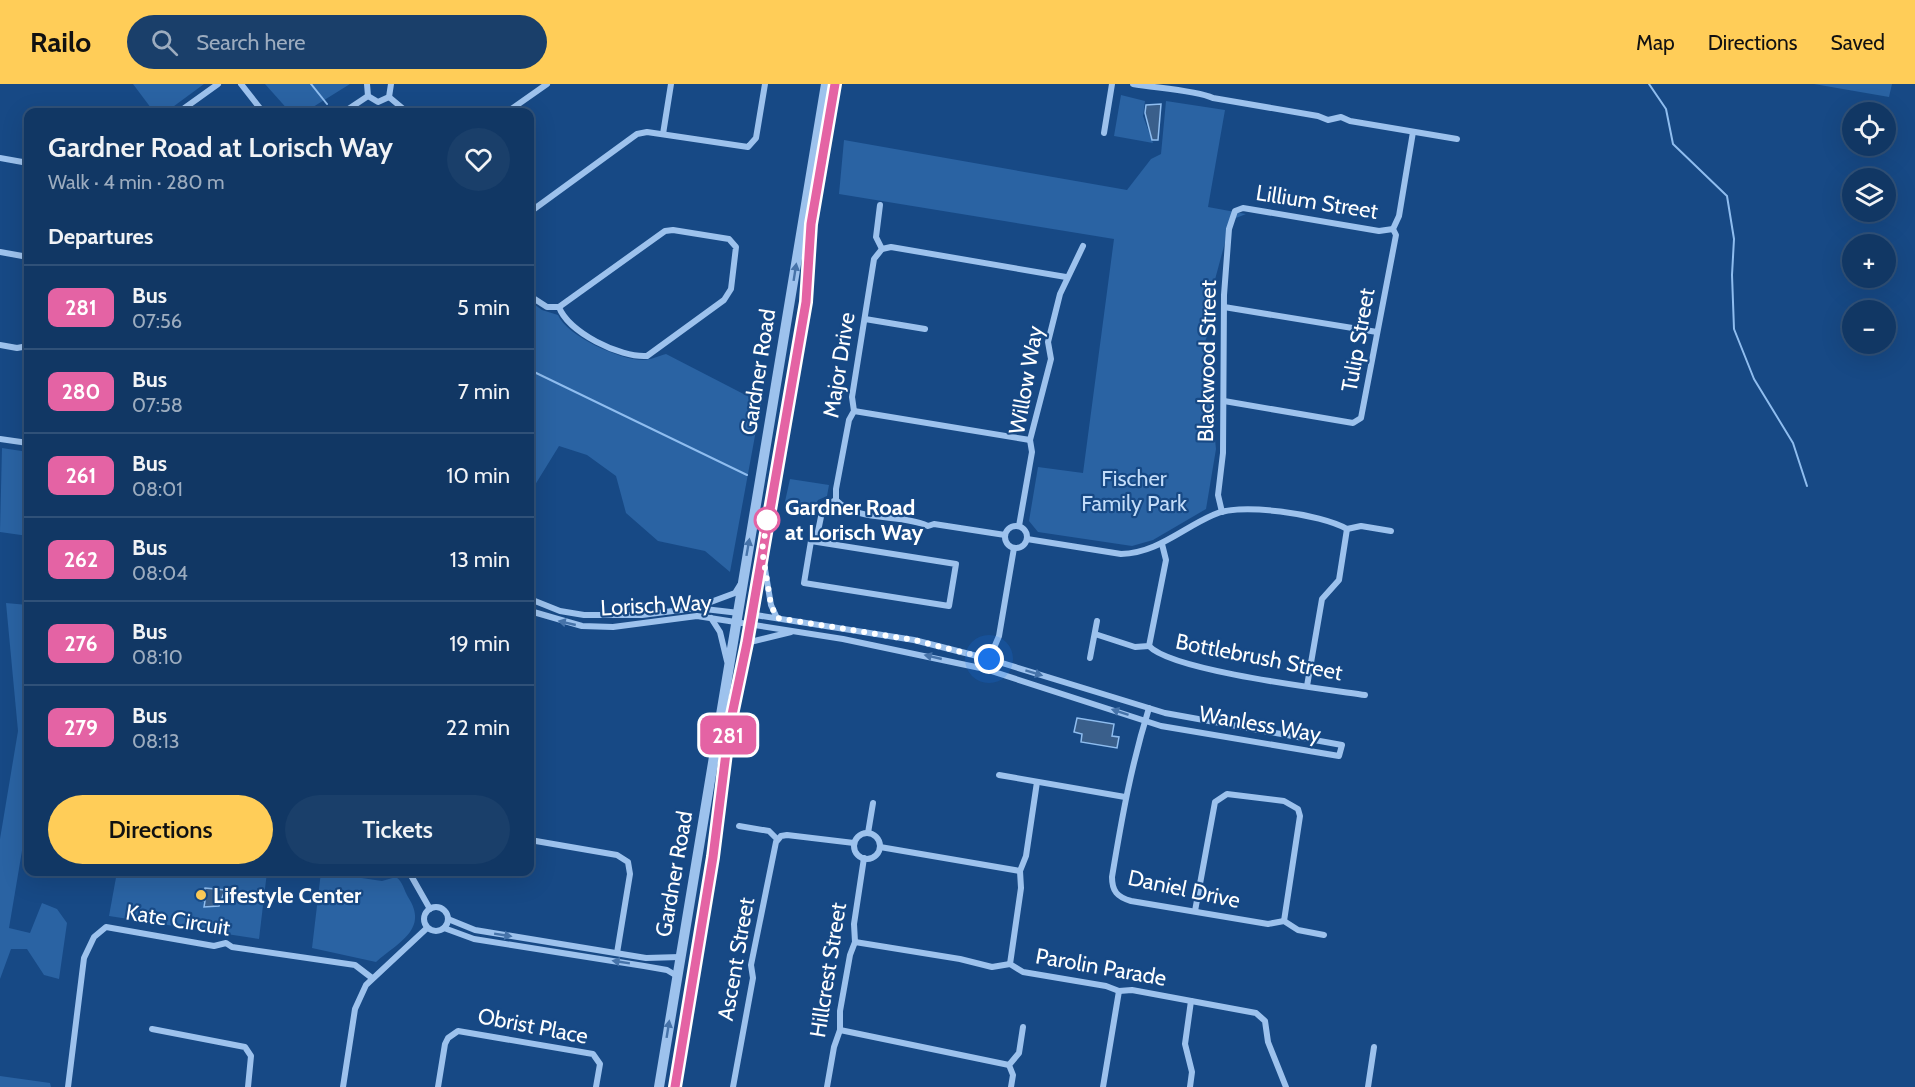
<!DOCTYPE html>
<meta charset="utf-8">
<style>
:root{--surface:#113764;--page:#1a3f6a;--text:#f1f3f6;--muted:#9cacbf;--line:#305178;--accent:#ffcd58}
body{margin:0;font-family:Cabin,sans-serif;background:var(--page);color:var(--text);height:100vh;display:flex;flex-direction:column;font-size:22px;white-space:nowrap}
*{box-sizing:border-box;margin:0}
p{font-size:20px;color:var(--muted)}
.icon{flex:none;width:33px;height:33px;fill:none;stroke:currentColor;stroke-width:2;stroke-linecap:round;stroke-linejoin:round}
.map{position:relative;flex:1;overflow:hidden}
.panel{position:absolute;left:24px;top:24px;width:510px;height:768px;display:flex;flex-direction:column;background:var(--surface);border-radius:12px;box-shadow:0 6px 24px #0002,0 0 0 2px var(--line)}
.panel>*{flex:none}
.badge{padding:0 12px;border-radius:9px;font-size:21px;line-height:39px}
.fabs{position:absolute;left:1842px;top:18px;display:grid;gap:12px}
.fabs a{display:grid;place-items:center;width:54px;height:54px;border-radius:50%;background:var(--surface);box-shadow:0 6px 24px #0002,0 0 0 2px var(--line);font-size:30px}
.you{position:absolute;width:30px;height:30px;margin:-15px;border:4px solid #fff;border-radius:50%;background:#1a73e8;box-shadow:0 0 0 9px #1a73e833}
.map>.badge{position:absolute;translate:-50% -50%;box-shadow:0 0 0 3px #fff}
h2{padding:0 24px;font-size:22px;line-height:54px}
.round{display:grid;place-items:center;flex:none;width:63px;height:63px;border-radius:32px;background:var(--page)}
.summary{display:flex;align-items:center;justify-content:space-between;height:102px;padding:0 24px}
h1{font-size:28px;font-weight:600;line-height:45px}
.primary-button{display:flex;gap:12px;margin-top:auto;padding:12px 24px}
.primary-button a{flex:1;height:69px;border-radius:36px;background:var(--accent);color:#111;font-size:24px;font-weight:600;line-height:69px;text-align:center}
.primary-button a+a{background:var(--page);color:var(--text)}
ul{padding:0;list-style:none}
li{display:flex;align-items:center;gap:18px;height:84px;padding:0 24px;border-top:2px solid var(--line)}
li div{flex:1}
li b{display:block;font-size:22px}
li em{font-style:normal}
li .badge{min-width:66px;font-weight:700;text-align:center}
header{display:flex;align-items:center;gap:36px;box-sizing:border-box;height:84px;padding:0 30px;background:var(--accent);color:#111}
header strong{font-size:28px}
nav{display:flex;gap:33px;margin-inline-start:auto;font-size:21px}
.search{width:420px;height:54px;background:var(--page);display:flex;align-items:center;gap:15px;box-sizing:border-box;padding:0 21px;border-radius:33px;color:var(--muted);font-size:22px}
.map>svg:first-child{display:block}
</style>
<header>
<strong>Railo</strong>
<div class="search"><svg class="icon" aria-label="search" viewBox="0 0 24 24"><circle cx="10" cy="10" r="6"/><path d="M15 15l6 6"/></svg>Search here</div>
<nav><a>Map</a><a>Directions</a><a>Saved</a></nav>
</header>
<div class="map">
<svg width="1915" height="1003" viewBox="0 0 1915 1003">
<rect width="100%" height="100%" fill="#174985"/>
<g fill="#2a63a3">
<polygon points="133,0 204,0 166,28 154,28"/>
<polygon points="265,0 350,0 305,28 290,28"/>
<polygon points="1814,0 1892,0 1889,13"/>
<polygon points="1121,11 1145,17 1143,32 1153,59 1114,52"/>
<polygon points="1166,17 1225,26 1208,123 1246,130 1231,136 1213,203 1209,246 1205,258 1216,365 1206,425 1153,456 1132,462 1038,448 1029,437 1038,383 1083,389 1114,155 839,110 844,56 1127,106 1151,75 1161,70"/>
<path d="M530,217L542,226L558,231C567,252 620,276 643,276C650,276 659,272 666,270L761,319L730,488L705,467L658,457L626,429L616,392L587,371L559,362L530,409Z"/>
<polygon points="2,364 28,368 28,452 0,448"/>
<polygon points="790,395 829,401 827,412 818,416 812,427 784,422"/>
<polygon points="6,519 28,521 28,744 25,749 9,844 30,849 42,819 57,825 67,839 59,895 44,891 27,865 11,865 0,895 0,755 18,647"/>
<polygon points="117,788 267,788 259,855 109,832"/>
<path d="M321,788L382,797L396,793C403,798 404,806 408,813C429,845 399,858 376,878L312,864Z"/>
<polygon points="0,992 50,999 51,1003 0,1003"/>
</g>
<g fill="#3a5f8b" stroke="#8fbdef" stroke-width="1.5">
<polygon points="1161,20 1158,56 1152,56 1145,29 1146,21"/>
<polygon points="1077,634 1114,640 1112,652 1119,653 1117,664 1081,658 1082,650 1074,648"/>
<polygon points="205,804 225,806 219,822 204,823 205,817 198,816 199,808 204,809"/>
</g>
<g fill="none" stroke-linecap="round" stroke-linejoin="round">
<g stroke="#8fbdef" stroke-width="2">
<polyline points="311,0 327,20"/>
<polyline points="1649,0 1666,25 1673,60 1727,112 1734,155 1732,191 1734,245 1754,295 1793,359 1807,402"/>
<polyline points="530,286 747,391"/>
</g>
<g stroke="#9dc2ed" stroke-width="6">
<polyline points="241,0 263,28"/>
<polyline points="367,0 368,12 378,18 389,13 391,0"/>
<path d="M1133,0C1155,4 1195,6 1213,14L1318,32L1328,36L1341,33L1350,37L1457,55"/>
<polyline points="389,13 407,28"/>
<polyline points="179,28 218,0"/>
<polyline points="344,28 368,12"/>
<polyline points="507,28 547,0"/>
<polyline points="1104,49 1112,0"/>
<polyline points="663,50 671,0"/>
<polyline points="0,74 28,79"/>
<polyline points="880,121 876,153 882,165"/>
<polyline points="530,128 637,50 647,48 748,63 756,54 765,0"/>
<polyline points="0,168 28,173"/>
<path d="M530,212L547,223H559L665,147L673,146L729,155L736,163L731,205L724,216L647,272C620,274 568,248 559,223"/>
<polyline points="1224,223 1377,248"/>
<polyline points="865,235 925,245"/>
<polyline points="0,261 17,264 28,262"/>
<polyline points="1224,317 1353,339 1361,334 1396,151 1393,145 1399,132 1413,48"/>
<polyline points="854,327 1030,356"/>
<polyline points="0,355 28,359"/>
<polyline points="1222,428 1218,411 1223,369 1224,211 1229,145 1235,127 1243,124 1379,147 1393,145"/>
<circle cx="1016" cy="453" r="11"/>
<polyline points="1019,442 1032,368 1030,356 1051,275 1048,258 1060,210 1083,162"/>
<path d="M1005,451L934,440L928,442C900,429 858,439 836,416V405L849,336L854,327L852,313L874,175L882,165L891,163L1066,193"/>
<path d="M1027,455L1121,470C1157,469 1181,445 1213,431C1240,418 1321,430 1347,445L1361,442L1391,447"/>
<polygon points="811,457 956,480 949,522 804,499"/>
<polyline points="816,457 823,423 836,416"/>
<polyline points="763,473 771,521 777,534"/>
<polyline points="530,515 560,527 584,531 642,531 696,524 739,529"/>
<polyline points="700,522 735,509 740,501"/>
<polyline points="530,527 582,542 613,543 697,532 843,555 985,585 1161,642 1339,672 1342,661 1165,629 989,575 914,556 749,530"/>
<polyline points="711,534 720,548 727,577"/>
<polyline points="530,544 533,529"/>
<polyline points="1095,550 1135,563 1149,562 1166,476 1162,460"/>
<polyline points="746,559 791,548"/>
<path d="M1149,562C1172,587 1324,605 1365,611"/>
<polyline points="1090,574 1097,537"/>
<polyline points="985,585 999,552 1014,464"/>
<polyline points="1307,602 1322,515 1339,496 1347,445"/>
<path d="M1149,624C1131,682 1122,733 1112,793C1112,807 1117,813 1131,817L1268,840L1284,837L1298,846L1324,851"/>
<polyline points="999,691 1125,713"/>
<polyline points="1037,698 1026,772 1020,787 1021,804 1010,880 1023,888 1106,902 1119,907 1132,906 1256,929 1265,937 1268,958 1286,1003"/>
<polyline points="739,742 769,747 777,755"/>
<polyline points="868,749 873,719"/>
<circle cx="867" cy="762" r="13"/>
<polyline points="530,756 617,771 628,778 630,790 617,869"/>
<polyline points="880,763 1020,787"/>
<polyline points="409,788 430,825"/>
<circle cx="436" cy="835" r="12"/>
<polyline points="1195,827 1215,718 1227,710 1284,717 1298,725 1300,732 1284,837"/>
<polyline points="448,835 475,846 646,874 680,873"/>
<polyline points="444,844 474,855 644,882 667,886 677,892"/>
<polyline points="855,858 960,875 992,883 1010,880"/>
<polyline points="152,945 245,963 251,972 248,1003"/>
<polyline points="840,946 1009,981"/>
<polyline points="68,1003 84,874 94,853 106,843 214,862 226,859 232,863 355,881 372,894"/>
<polyline points="343,1003 355,925 366,901 427,844"/>
<polyline points="438,1003 445,960 448,954 458,947 593,970 600,980 596,1003"/>
<polyline points="733,1003 753,894 751,881 776,758 781,752 787,751 854,759"/>
<polyline points="827,1003 834,963 840,946 840,927 850,871 855,858 854,840 864,774"/>
<polyline points="1011,1003 1013,991 1009,981 1019,969 1023,943"/>
<polyline points="1103,1003 1119,907"/>
<polyline points="1190,1003 1192,988 1185,960 1191,917"/>
<polyline points="1368,1003 1374,963"/>
</g>
<g stroke="#9dc2ed" stroke-width="10">
<polyline points="659,1003 826,0"/>
<polyline points="675,1003 713,773 729,645 746,559 806,218 811,140 835,0"/>
</g>
</g>
<defs><path id="oneway-solid" d="M-6-.8H1V-3.2L6.5 0L1 3.2V.8H-6Z" transform="scale(1.5)"/></defs>
<g fill="#4673a9">
<use href="#oneway-solid" transform="translate(795 188) rotate(-81)"/>
<use href="#oneway-solid" transform="translate(748 463) rotate(-80)"/>
<use href="#oneway-solid" transform="translate(567 539) rotate(-167)"/>
<use href="#oneway-solid" transform="translate(933 573) rotate(-167)"/>
<use href="#oneway-solid" transform="translate(1034 589) rotate(17)"/>
<use href="#oneway-solid" transform="translate(1120 628) rotate(-162)"/>
<use href="#oneway-solid" transform="translate(503 851) rotate(9)"/>
<use href="#oneway-solid" transform="translate(621 878) rotate(-171)"/>
<use href="#oneway-solid" transform="translate(668 945) rotate(-81)"/>
</g>
<g fill="none" stroke-linecap="round" stroke-linejoin="round">
<defs>
<polyline id="line" points="675,1003 713,773 729,645 747,559 806,218 811,140 835,0"/>
</defs>
<use href="#line" stroke="#fff" stroke-width="14"/>
<use href="#line" stroke="#e463a4" stroke-width="9"/>
<polyline stroke="#fff" stroke-width="6" stroke-dasharray="0 10.8" points="767,436 769,428 762,466 771,521 777,534 914,556 989,575"/>
</g>
<circle fill="#fff" stroke="#e463a4" stroke-width="3" cx="767" cy="436" r="12"/>
<circle fill="#ffcd58" stroke="#174985" stroke-width="2" cx="201" cy="811" r="6"/>
<g text-anchor="middle" dominant-baseline="central" stroke-width="4.5" stroke-linejoin="round" paint-order="stroke">
<g font-size="22" fill="#fff" stroke="#174985">
<text transform="translate(1317 118) rotate(9)">Lillium Street</text>
<text transform="translate(1358 256) rotate(-80)">Tulip Street</text>
<text transform="translate(1207 277) rotate(-89)">Blackwood Street</text>
<text transform="translate(839 281) rotate(-81)">Major Drive</text>
<text transform="translate(758 288) rotate(-81)">Gardner Road</text>
<text transform="translate(1026 296) rotate(-80)">Willow Way</text>
<text transform="translate(656 521) rotate(-3)">Lorisch Way</text>
<text transform="translate(1259 573) rotate(11)">Bottlebrush Street</text>
<text transform="translate(1260 640) rotate(10)">Wanless Way</text>
<text transform="translate(674 790) rotate(-80)">Gardner Road</text>
<text transform="translate(1184 805) rotate(12)">Daniel Drive</text>
<text transform="translate(178 836) rotate(9)">Kate Circuit</text>
<text transform="translate(736 875) rotate(-80)">Ascent Street</text>
<text transform="translate(1101 883) rotate(10)">Parolin Parade</text>
<text transform="translate(828 886) rotate(-81)">Hillcrest Street</text>
<text transform="translate(533 942) rotate(11)">Obrist Place</text>
</g>
<g font-size="22" fill="#c2dcf9" stroke="#174985">
<text x="1134" y="394">Fischer<tspan x="1134" dy="25">Family Park</tspan></text>
</g>
<g font-size="22" font-weight="bold" fill="#fff" stroke="#174985" text-anchor="start">
<text x="785" y="423">Gardner Road<tspan x="785" dy="25">at Lorisch Way</tspan></text>
</g>
<g font-size="22" font-weight="bold" fill="#fff" stroke="#174985" text-anchor="start">
<text x="213" y="811">Lifestyle Center</text>
</g>
</g>
</svg>
<div class="fabs">
<a><svg class="icon" aria-label="locate" viewBox="0 0 24 24"><circle cx="12" cy="12" r="6"/><path d="M12 2v4M12 18v4M2 12h4M18 12h4"/></svg></a>
<a><svg class="icon" aria-label="layers" viewBox="0 0 24 24"><path d="M12 4l9 5-9 5-9-5zM3 14l9 5 9-5"/></svg></a>
<a>+</a>
<a>−</a>
</div>
<div class="you" style="left:989px;top:575px"></div>
<b class="badge" style="left:728px;top:651px;background:#e463a4;color:#fff">281</b>
<section class="panel">
<div class="summary"><div><h1>Gardner Road at Lorisch Way</h1><p>Walk · 4 min · 280 m</p></div><a class="round"><svg class="icon" aria-label="heart" viewBox="0 0 24 24"><path d="M12 20l-8-8c-3-5 5-10 8-4 3-6 11-1 8 4z"/></svg></a></div>
<h2>Departures</h2>
<ul>
<li><span class="badge" style="background:#e463a4;color:#fff">281</span><div><b>Bus</b><p>07:56</p></div><em>5 min</em></li>
<li><span class="badge" style="background:#e463a4;color:#fff">280</span><div><b>Bus</b><p>07:58</p></div><em>7 min</em></li>
<li><span class="badge" style="background:#e463a4;color:#fff">261</span><div><b>Bus</b><p>08:01</p></div><em>10 min</em></li>
<li><span class="badge" style="background:#e463a4;color:#fff">262</span><div><b>Bus</b><p>08:04</p></div><em>13 min</em></li>
<li><span class="badge" style="background:#e463a4;color:#fff">276</span><div><b>Bus</b><p>08:10</p></div><em>19 min</em></li>
<li><span class="badge" style="background:#e463a4;color:#fff">279</span><div><b>Bus</b><p>08:13</p></div><em>22 min</em></li>
</ul>
<div class="primary-button"><a>Directions</a><a>Tickets</a></div>
</section>
</div>
